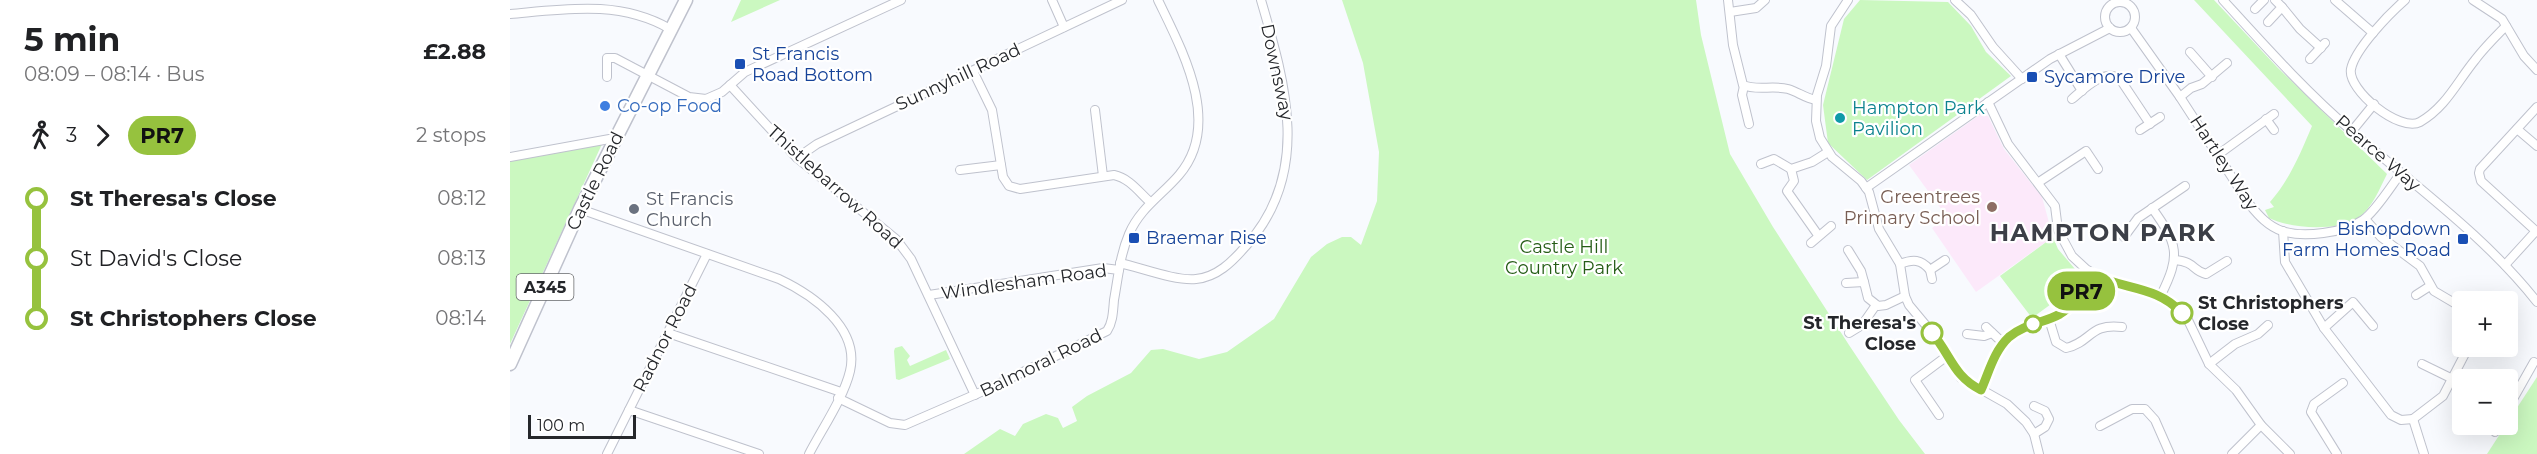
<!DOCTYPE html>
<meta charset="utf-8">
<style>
:root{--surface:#fff;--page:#f6f6f6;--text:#202124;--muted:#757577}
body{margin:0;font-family:Montserrat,sans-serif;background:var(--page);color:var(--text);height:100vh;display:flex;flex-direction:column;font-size:22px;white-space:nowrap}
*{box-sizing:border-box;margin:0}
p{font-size:20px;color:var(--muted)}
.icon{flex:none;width:33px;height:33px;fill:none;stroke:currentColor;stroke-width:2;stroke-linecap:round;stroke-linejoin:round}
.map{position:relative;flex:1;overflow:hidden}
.details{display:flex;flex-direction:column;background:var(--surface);width:510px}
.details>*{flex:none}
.badge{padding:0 12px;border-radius:20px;font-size:21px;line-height:39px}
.fabs{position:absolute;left:1942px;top:291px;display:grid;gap:12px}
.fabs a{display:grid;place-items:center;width:66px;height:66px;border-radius:6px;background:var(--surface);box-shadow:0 6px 24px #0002;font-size:30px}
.scale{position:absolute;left:18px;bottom:15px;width:108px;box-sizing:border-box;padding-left:6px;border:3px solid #25272b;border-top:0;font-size:16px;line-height:21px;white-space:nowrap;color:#25272b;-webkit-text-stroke:4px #fff;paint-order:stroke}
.map>.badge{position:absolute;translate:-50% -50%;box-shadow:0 0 0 3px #fff}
.legs{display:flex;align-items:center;gap:9px;height:66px;padding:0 24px;font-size:20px}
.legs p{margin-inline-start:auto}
.summary{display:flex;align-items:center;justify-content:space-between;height:102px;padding:0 24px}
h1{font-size:33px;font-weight:700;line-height:45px}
ul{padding:0 24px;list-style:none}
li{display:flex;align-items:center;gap:21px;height:60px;font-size:22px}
li i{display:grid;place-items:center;width:9px;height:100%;margin:0 8px;background:currentColor}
li i::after{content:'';width:15px;height:15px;margin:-8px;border:4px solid;border-radius:50%;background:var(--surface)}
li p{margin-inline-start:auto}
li:first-child i{background:linear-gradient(#0000 50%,currentColor 0)}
li:last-child i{background:linear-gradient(currentColor 50%,#0000 0)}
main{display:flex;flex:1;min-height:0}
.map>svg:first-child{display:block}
</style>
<main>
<section class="details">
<div class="summary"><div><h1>5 min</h1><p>08:09 – 08:14 · Bus</p></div><b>£2.88</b></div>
<div class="legs"><svg class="icon" aria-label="walk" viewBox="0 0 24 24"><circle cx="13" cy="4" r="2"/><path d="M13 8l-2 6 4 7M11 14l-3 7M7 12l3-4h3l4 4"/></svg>3<svg class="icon" aria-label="forward" viewBox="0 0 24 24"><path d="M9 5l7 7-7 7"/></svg><b class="badge" style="background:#96c23e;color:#111">PR7</b><p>2 stops</p></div>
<ul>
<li><i style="color:#96c23e"></i><b>St Theresa's Close</b><p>08:12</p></li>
<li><i style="color:#96c23e"></i><span>St David's Close</span><p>08:13</p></li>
<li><i style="color:#96c23e"></i><b>St Christophers Close</b><p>08:14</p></li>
</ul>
</section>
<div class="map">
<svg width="2027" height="454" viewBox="0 0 2027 454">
<rect width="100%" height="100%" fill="#f8fafe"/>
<polygon fill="#fce9fa" points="1471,114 1478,116 1494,149 1532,197 1543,237 1466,292 1422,228 1437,217 1399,165"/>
<g fill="#cbf8c0">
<polygon points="231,0 270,0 221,22"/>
<polygon points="832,0 1186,0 1191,35 1220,154 1263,227 1339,345 1389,420 1415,454 454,454 490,429 505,436 513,424 536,414 548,418 553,428 567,421 562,407 577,396 621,373 641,350 653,349 689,359 717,352 764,319 801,257 817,244 832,237 841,237 851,245 867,201 869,152 853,63"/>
<polygon points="1350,0 1438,2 1461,26 1476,52 1501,76 1357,180 1318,143 1313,105 1334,19"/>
<path d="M1684,0H1704L1767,67L1877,174C1870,188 1862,208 1849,217C1828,232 1781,229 1759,218L1755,210L1764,207L1760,202C1779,181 1791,152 1802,126Z"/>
<polygon points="92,144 0,344 0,160"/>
<polygon points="1543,237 1548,249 1565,269 1559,291 1522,318 1490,276"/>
<polygon points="392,346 400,356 397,360 400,366 436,350 440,359 389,380 386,379 384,351 385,348"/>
<polygon points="2027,377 2027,454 1977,454"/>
</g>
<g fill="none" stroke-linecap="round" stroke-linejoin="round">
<defs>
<g id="street">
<polyline points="542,0 554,27"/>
<path d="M1218,0L1223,45L1233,85C1246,91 1263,85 1278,89C1288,92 1295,98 1306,100"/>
<polyline points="1338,0 1321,26 1316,66 1307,95 1306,121 1310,138 1322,157 1351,181 1359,192 1369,229 1390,264 1395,296 1399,305 1429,341 1451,378 1497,404 1516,422 1524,434 1529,454"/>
<polyline points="1445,0 1461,15 1483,47 1512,79"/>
<path d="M1713,0C1755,46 1796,92 1844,133C1906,187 1976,237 2027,302"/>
<polyline points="1825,0 1863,33"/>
<path d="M1895,0C1879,14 1845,49 1841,69C1837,90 1890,133 1910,122C1936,107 1947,82 1965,60C1974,48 1985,37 1996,26"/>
<polyline points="1963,0 1992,19 2014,56 2027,70"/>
<circle cx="1610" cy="17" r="15"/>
<polyline points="1772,7 1790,29 1811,48"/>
<polyline points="1745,9 1754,0"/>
<polyline points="1220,12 1246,8 1255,0"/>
<path d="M0,14C56,9 110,0 160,29"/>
<polyline points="1758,22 1772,7 1765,0"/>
<path d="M1621,28L1670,97L1740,205C1749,216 1758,226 1772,231C1793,238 1834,233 1853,220C1866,211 1881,186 1891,173"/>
<polyline points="1680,52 1702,77"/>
<polyline points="1549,54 1572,91"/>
<polyline points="1800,59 1815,43"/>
<path d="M463,71L482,110L493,177L499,186L510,189L604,175C619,178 629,192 640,202"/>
<polyline points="97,77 97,58 105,58 179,97 196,99 212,92 235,72 391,0"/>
<polyline points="220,85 287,158 386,239 401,259 465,395"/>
<polyline points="1234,86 1232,95 1239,124"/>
<polyline points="1670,97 1681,88 1692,84 1717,63"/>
<path d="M1562,99C1574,89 1594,68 1610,79L1640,124"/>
<polyline points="1478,102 1498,144 1545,206 1548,230 1562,256 1576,269 1591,278 1646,293 1668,308 1678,320 1699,364 1726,390 1751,425 1780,454"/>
<polyline points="2027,107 1970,169 1969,173 1971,181 2027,232"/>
<polyline points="585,110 593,176"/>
<polyline points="1756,119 1764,130"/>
<polyline points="2007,129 2027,146"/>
<polyline points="1630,130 1650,117"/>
<polyline points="1842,131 1864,104"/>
<polyline points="1709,154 1764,114"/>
<polyline points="0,157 105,138"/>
<polyline points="287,158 307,144 612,0"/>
<polyline points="1251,164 1264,159 1281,169 1302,162 1318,152"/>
<polyline points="1281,169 1284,181 1277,191 1308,235"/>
<polyline points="450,170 491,165"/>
<polyline points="1529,182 1576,151 1588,169"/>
<polyline points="1356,188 1540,59 1600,28"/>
<path d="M1642,208C1668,244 1671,255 1651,295"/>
<path d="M70,209L269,279C303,295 350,328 340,371C334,397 312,429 299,454"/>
<polyline points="1855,219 1871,237 1910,266 1924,291 1946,304 1953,311"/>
<polyline points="1773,231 1775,262 1814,328 1881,415 1891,420 1903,419"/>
<polyline points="1614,237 1628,218 1675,186"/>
<polyline points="1301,243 1321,226"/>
<polyline points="1338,250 1351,271 1354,282"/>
<path d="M1665,260C1686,262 1682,271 1696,274L1717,261"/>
<path d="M610,263C632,268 665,281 686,279C707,277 722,262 735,247C802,174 776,85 751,0"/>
<path d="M1390,264C1403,259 1411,259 1420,270L1422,279"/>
<polyline points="1995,265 2026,231"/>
<polyline points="1420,270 1435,260"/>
<polyline points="1336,283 1354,282 1358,298 1368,306 1376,305 1395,296"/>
<polyline points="419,295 593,268 609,270"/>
<polyline points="1906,295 1920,286"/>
<path d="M1539,319L1546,342L1556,348C1582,342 1579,323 1612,327"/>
<polyline points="1476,327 1493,343"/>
<polyline points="1814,328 1843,302 1863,326"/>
<polyline points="158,333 331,392"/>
<polyline points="1339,333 1352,325 1366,305"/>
<polyline points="1457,334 1474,336 1482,333"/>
<polyline points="1699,364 1725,344 1748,334 1758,325"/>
<polyline points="1912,364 1953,384"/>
<path d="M1471,390C1479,372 1484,350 1499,337C1514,324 1534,323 1550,313C1565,305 1573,287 1583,274"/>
<path d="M328,398L380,423L395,425L478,389L597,331C603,322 603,311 604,300C608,278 610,255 619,234C630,208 652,195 669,175C713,124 672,50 648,0"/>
<polyline points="1998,408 2024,362"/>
<polyline points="119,410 249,454"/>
<polyline points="1429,415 1405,380 1437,356"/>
<polyline points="1903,419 1933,396 1959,346"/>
<polyline points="1903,419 1914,454"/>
<polyline points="1590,426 1622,409 1635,409 1645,420 1660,454"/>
<polyline points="1985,432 1989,424"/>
<polyline points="1524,434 1535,427 1539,419 1535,411 1524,406"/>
<polyline points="97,454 197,254"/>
<polyline points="1722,454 1751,425"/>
<polyline points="1827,454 1801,412 1804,404 1833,383"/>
</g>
<polyline id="primary" points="0,364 70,209 176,0"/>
</defs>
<use href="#street" stroke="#bfc2cd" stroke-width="10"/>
<use href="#primary" stroke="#bfc2cd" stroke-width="15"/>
<use href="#street" stroke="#fff" stroke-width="8"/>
<use href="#primary" stroke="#fff" stroke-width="12"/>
</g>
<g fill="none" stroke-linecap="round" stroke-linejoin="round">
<defs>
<path id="line-1" d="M1422,333C1441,355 1443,376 1471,390C1479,372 1484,351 1499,337C1514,324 1534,323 1550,314C1565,305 1573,287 1582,274C1614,290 1646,285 1672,313"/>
</defs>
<use href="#line-1" stroke="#fff" stroke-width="14"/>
<use href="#line-1" stroke="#96c23e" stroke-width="9"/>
</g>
<g fill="#1a4fb4" stroke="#fff" stroke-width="2">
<rect x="224" y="58" width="12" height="12" rx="3"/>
<rect x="1516" y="71" width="12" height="12" rx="3"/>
<rect x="618" y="232" width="12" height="12" rx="3"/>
<rect x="1947" y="233" width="12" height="12" rx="3"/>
</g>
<circle fill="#3f7fe0" stroke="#fff" stroke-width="2" cx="95" cy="106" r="6"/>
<circle fill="#0f9aa8" stroke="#fff" stroke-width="2" cx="1330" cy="118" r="6"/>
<circle fill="#8d6e63" stroke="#fff" stroke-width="2" cx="1482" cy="207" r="6"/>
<circle fill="#6b7280" stroke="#fff" stroke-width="2" cx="124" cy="209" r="6"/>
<g fill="#fff" stroke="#96c23e" stroke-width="3">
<circle cx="1672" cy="313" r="10"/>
<circle cx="1523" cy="324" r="8"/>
<circle cx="1422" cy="333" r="10"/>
</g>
<g text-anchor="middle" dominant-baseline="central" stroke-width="4.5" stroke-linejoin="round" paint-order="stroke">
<rect fill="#fff" stroke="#66686b" stroke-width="1.5" x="6.5" y="274" width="57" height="26" rx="4.5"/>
<g font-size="16" font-weight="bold" fill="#25272b">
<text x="35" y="287">A345</text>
</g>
<g font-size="18" fill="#164399" stroke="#fff" text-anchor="start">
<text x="242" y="54">St Francis<tspan x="242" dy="21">Road Bottom</tspan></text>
<text x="1534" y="77">Sycamore Drive</text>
<text x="1941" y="229" text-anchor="end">Bishopdown<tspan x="1941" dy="21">Farm Homes Road</tspan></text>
<text x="636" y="238">Braemar Rise</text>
</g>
<g font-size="18" fill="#25272b" stroke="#fff">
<text transform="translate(767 72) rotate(78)">Downsway</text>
<text transform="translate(448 77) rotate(-25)">Sunnyhill Road</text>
<text transform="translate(1868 153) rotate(41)">Pearce Way</text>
<text transform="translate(1714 163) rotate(57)">Hartley Way</text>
<text transform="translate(85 181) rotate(-64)">Castle Road</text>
<text transform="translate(325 187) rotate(42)">Thistlebarrow Road</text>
<text transform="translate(514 282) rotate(-8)">Windlesham Road</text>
<text transform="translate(155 338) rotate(-63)">Radnor Road</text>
<text transform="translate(531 363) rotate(-26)">Balmoral Road</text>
</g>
<g font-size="18" fill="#366cbe" stroke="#fff" text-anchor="start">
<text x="107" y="106">Co-op Food</text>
</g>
<g font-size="18" fill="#0d838f" stroke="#fff" text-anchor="start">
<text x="1342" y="108">Hampton Park<tspan x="1342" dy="21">Pavilion</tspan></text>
</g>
<g font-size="18" fill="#785e54" stroke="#fff" text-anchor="end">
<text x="1470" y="197">Greentrees<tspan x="1470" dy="21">Primary School</tspan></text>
</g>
<g font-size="18" fill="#5b616d" stroke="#fff" text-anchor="start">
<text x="136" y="199">St Francis<tspan x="136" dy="21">Church</tspan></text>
</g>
<g font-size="18" fill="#255d16" stroke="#fff">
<text x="1054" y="247">Castle Hill<tspan x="1054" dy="21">Country Park</tspan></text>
</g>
<g font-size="18" font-weight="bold" fill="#25272b" stroke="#fff" text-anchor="start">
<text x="1688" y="303">St Christophers<tspan x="1688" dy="21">Close</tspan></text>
<text x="1406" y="323" text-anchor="end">St Theresa's<tspan x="1406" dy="21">Close</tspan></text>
</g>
<g font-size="24" font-weight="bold" letter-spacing="1.5" fill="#3c3f47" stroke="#fff">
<text x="1593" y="232">HAMPTON PARK</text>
</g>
</g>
</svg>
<div class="fabs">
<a>+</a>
<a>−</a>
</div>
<div class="scale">100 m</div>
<b class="badge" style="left:1571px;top:291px;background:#96c23e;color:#111">PR7</b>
</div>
</main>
